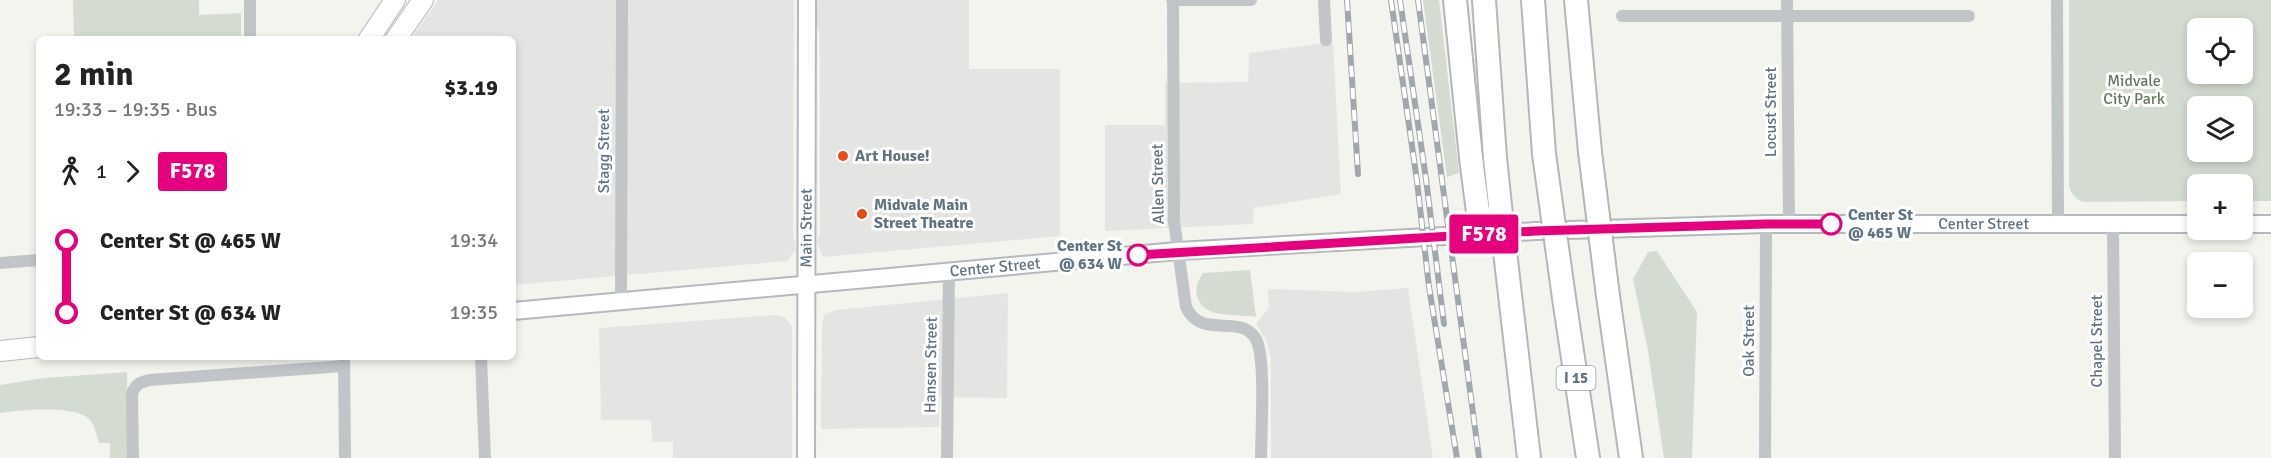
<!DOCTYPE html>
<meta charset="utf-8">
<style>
:root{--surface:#fff;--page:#f2f2f2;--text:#222;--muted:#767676}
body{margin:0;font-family:Signika,sans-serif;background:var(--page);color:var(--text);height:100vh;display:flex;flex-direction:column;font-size:22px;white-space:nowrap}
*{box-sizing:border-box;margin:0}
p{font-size:20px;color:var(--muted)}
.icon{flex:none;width:33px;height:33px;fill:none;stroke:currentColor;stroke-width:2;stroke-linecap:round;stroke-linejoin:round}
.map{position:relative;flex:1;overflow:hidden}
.side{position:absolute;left:36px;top:36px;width:480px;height:324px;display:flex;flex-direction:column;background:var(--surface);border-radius:9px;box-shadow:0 3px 9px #0003}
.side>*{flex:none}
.badge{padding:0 12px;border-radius:4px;font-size:21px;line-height:39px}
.buttons{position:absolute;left:2187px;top:18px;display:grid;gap:12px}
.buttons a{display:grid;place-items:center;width:66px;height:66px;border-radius:9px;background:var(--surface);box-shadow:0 3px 9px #0003;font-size:30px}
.map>.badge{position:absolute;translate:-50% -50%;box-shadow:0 0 0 3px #fff}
.legs{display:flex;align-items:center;gap:9px;height:66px;padding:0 18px;font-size:20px}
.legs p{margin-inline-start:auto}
.headline{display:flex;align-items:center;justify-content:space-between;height:102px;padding:0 18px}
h1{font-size:33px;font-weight:700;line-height:45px}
ul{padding:0 18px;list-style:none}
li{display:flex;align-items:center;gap:21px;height:72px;font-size:22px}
li i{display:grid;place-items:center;width:9px;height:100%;margin:0 8px;background:currentColor}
li i::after{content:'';width:15px;height:15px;margin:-8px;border:4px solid;border-radius:50%;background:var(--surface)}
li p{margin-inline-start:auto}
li:first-child i{background:linear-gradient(#0000 50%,currentColor 0)}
li:last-child i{background:linear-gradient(currentColor 50%,#0000 0)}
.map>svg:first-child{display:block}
</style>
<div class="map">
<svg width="2271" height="458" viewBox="0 0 2271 458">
<rect width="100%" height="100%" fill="#f4f4ef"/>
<g fill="#e4e5e3">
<polygon points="438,0 794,0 793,233 796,250 787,261 513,285 513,39 411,39"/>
<polygon points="815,0 969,0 969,69 1060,69 1060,236 823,257 817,242 820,233 820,60 819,32 815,24"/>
<polygon points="1333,42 1341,194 1254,208 1253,224 1105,231 1105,125 1165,125 1165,83 1248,82 1249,53"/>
<polygon points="1408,288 1433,458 1271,458 1271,360 1267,341 1256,324 1269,308 1268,289 1355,292"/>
<polygon points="1008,293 1007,398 939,397 939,427 821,429 822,322 825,314 836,310"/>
<polygon points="774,315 785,317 792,326 792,458 673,458 673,442 652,442 651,420 601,420 599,328"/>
</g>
<g fill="#d4dbd0" fill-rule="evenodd">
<polygon points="73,0 199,0 199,15 241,13 241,39 74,39"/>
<polygon points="1423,0 1439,0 1459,173 1447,177"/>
<path d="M2069,0H2271V201H2243L2242,184H2198L2197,201L2084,202C2076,200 2070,193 2069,185ZM2242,28V74H2198V28ZM2242,106V152H2198V106Z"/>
<polygon points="1657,251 1697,312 1692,458 1664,458 1648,351 1633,279 1648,252"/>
<path d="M1250,270L1256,317C1237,313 1203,320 1197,296C1195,286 1198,281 1203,273Z"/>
<path d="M127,372L128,458H110V443H99C97,436 95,427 91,421C79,404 19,410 0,413V385L44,378Z"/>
</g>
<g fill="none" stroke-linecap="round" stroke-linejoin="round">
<defs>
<g id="secondary">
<polyline points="2242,224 2271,224"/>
<path id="s1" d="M513,311L1177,251L1536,231L1766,224H2198"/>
<path id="s2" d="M806,458L807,0"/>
</g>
<g id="primary">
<polyline points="369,39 395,0"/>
<polyline points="396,39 423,0"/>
<polyline points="0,351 39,347"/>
</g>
<g id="highway">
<polyline points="1455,0 1471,158"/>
<polyline points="1484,0 1495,158"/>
<polyline points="1533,0 1544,154"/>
<polyline points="1576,0 1590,152"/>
<polyline points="1504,243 1529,458"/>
<polyline points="1608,296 1631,458"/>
<polyline points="1564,298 1588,458"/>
</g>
</defs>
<use href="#secondary" stroke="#b3b9bd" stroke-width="20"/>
<use href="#primary" stroke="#b4b8bc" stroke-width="22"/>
<use href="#highway" stroke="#b3b7ba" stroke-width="26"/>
<g stroke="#c1c5c8" stroke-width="12">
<polyline points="250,0 250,39"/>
<polyline points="1172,0 1251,0"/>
<path d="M1173,0L1174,221L1186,307C1202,341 1240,312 1256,339C1266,357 1261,433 1261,458"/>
<polyline points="1324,0 1326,40"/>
<polyline points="1787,0 1789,224"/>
<polyline points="2057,0 2058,224"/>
<polyline points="1622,16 1969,16"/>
<polyline points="2113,224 2115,458"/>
<polyline points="0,263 39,260"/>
<polyline points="621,302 622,0"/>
<polyline points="344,357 345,458"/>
<polyline points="481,357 485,458"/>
<path d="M133,458L132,394C135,384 140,383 149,380L344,366"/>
<polyline points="947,458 949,272"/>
<polyline points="1765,458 1766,224"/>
</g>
<use href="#secondary" stroke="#fff" stroke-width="16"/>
<use href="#primary" stroke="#fff" stroke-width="20"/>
<use href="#highway" stroke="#fff" stroke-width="22"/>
<defs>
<g id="rail">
<polyline points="1347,0 1358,174"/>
<polyline points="1391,0 1417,181 1429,287 1457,458"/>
<polyline points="1400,0 1426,179 1444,324"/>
<polyline points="1418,0 1479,458"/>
</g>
</defs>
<use href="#rail" stroke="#a1a8ad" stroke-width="6"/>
<use href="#rail" stroke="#fff" stroke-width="4" stroke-dasharray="11" stroke-linecap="butt"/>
<defs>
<g id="highway-bridge">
<polyline points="1590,152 1608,296"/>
<polyline points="1544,154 1564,298"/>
<polyline points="1471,158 1478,212 1504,243"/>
<polyline points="1495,158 1504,243"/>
</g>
</defs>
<use href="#highway-bridge" stroke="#b3b7ba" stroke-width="26" stroke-linecap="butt"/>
<use href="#highway-bridge" stroke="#fff" stroke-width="22"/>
</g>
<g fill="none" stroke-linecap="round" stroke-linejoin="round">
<defs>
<polyline id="line-1" points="1138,255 1536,231 1766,224 1831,224"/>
</defs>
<use href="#line-1" stroke="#fff" stroke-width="14"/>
<use href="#line-1" stroke="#e6007e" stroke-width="9"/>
</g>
<g fill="#ec4918" stroke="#fff" stroke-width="2">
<circle cx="843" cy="156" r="6"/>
<circle cx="862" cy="214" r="6"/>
</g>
<g fill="#fff" stroke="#e6007e" stroke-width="3">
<circle cx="1831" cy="224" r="10"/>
<circle cx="1138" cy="255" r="10"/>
</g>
<g text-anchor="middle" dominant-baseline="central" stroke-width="6" stroke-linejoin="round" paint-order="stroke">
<rect fill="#fff" stroke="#909ea8" stroke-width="1.5" x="1556.5" y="366" width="39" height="24" rx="4.5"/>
<g font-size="15" font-weight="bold" fill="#617482">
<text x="1576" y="378">I 15</text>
</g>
<g font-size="16" fill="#657960" stroke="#fff">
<text x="2134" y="81">Midvale<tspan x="2134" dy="18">City Park</tspan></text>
</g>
<g font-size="16" fill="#617482" stroke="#fff">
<text transform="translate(1771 112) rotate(-90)">Locust Street</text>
<text transform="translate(604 151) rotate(-90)">Stagg Street</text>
<text transform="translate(1158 184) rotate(-91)">Allen Street</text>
<text stroke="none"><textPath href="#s1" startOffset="1474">Center Street</textPath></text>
<text stroke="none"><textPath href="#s2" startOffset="230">Main Street</textPath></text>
<text stroke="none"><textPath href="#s1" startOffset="484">Center Street</textPath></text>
<text transform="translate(1749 341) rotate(-90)">Oak Street</text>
<text transform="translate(2097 341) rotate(-90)">Chapel Street</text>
<text transform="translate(931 365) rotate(-89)">Hansen Street</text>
</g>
<g font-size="16" font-weight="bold" fill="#617482" stroke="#fff" text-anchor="start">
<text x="855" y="156">Art House!</text>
<text x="874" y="205">Midvale Main<tspan x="874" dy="18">Street Theatre</tspan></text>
</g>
<g font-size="16" font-weight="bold" fill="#617482" stroke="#fff" text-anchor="start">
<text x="1848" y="215">Center St<tspan x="1848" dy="18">@ 465 W</tspan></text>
<text x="1122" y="246" text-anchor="end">Center St<tspan x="1122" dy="18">@ 634 W</tspan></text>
</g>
</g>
</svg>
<div class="buttons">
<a><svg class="icon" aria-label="locate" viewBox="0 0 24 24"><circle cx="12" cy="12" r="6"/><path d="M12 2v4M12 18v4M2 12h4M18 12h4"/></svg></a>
<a><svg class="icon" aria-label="layers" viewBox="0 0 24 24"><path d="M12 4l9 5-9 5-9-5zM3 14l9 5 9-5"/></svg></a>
<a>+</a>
<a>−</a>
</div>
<b class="badge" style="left:1484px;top:234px;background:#e6007e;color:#fff">F578</b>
<section class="side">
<div class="headline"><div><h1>2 min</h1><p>19:33 – 19:35 · Bus</p></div><b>$3.19</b></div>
<div class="legs"><svg class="icon" aria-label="walk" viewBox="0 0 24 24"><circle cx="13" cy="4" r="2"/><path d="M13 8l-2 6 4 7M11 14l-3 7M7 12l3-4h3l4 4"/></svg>1<svg class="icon" aria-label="forward" viewBox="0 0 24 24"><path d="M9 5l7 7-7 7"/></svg><b class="badge" style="background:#e6007e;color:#fff">F578</b></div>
<ul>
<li><i style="color:#e6007e"></i><b>Center St @ 465 W</b><p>19:34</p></li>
<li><i style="color:#e6007e"></i><b>Center St @ 634 W</b><p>19:35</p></li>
</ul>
</section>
</div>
